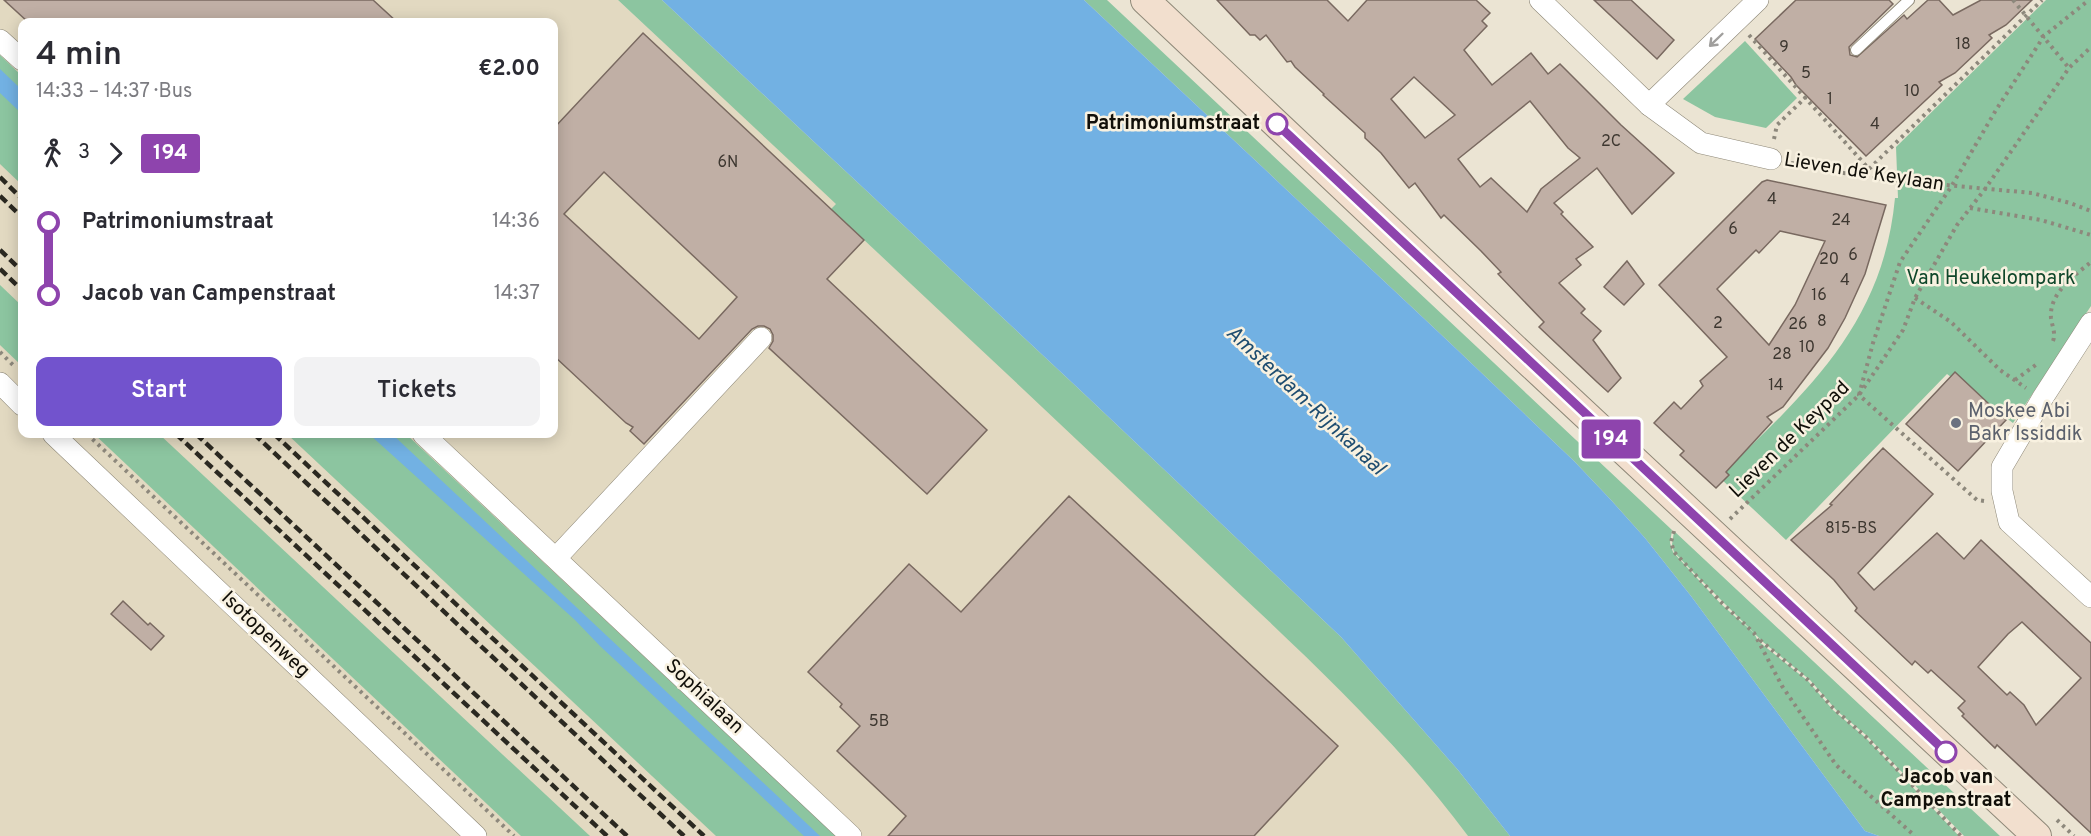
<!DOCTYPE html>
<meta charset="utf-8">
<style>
:root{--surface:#fff;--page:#f2f2f3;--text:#2b2b33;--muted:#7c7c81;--accent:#7253cd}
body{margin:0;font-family:Overpass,sans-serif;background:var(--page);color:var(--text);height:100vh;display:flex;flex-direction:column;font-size:22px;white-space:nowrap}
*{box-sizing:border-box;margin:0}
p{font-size:20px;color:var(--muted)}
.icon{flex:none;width:33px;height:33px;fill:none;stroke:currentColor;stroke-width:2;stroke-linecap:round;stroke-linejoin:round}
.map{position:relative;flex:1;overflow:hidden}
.panel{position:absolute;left:18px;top:18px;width:540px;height:420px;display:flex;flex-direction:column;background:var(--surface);border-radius:12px;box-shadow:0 3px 15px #0003}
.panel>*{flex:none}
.badge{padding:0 12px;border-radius:4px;font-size:21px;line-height:39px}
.map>.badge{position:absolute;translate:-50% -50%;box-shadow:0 0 0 3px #fff}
.legs{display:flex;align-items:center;gap:9px;height:66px;padding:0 18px;font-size:20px}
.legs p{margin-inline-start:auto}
.overview{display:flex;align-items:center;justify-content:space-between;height:102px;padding:0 18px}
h1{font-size:33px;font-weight:600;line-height:45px}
.action{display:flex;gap:12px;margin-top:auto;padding:12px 18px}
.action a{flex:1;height:69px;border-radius:12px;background:var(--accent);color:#fff;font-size:24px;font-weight:600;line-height:69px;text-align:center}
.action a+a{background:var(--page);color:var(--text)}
ul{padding:0 18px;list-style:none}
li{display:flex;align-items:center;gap:21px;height:72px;font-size:22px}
li i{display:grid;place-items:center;width:9px;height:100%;margin:0 8px;background:currentColor}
li i::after{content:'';width:15px;height:15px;margin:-8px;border:4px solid;border-radius:50%;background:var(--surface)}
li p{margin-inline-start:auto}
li:first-child i{background:linear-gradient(#0000 50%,currentColor 0)}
li:last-child i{background:linear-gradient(currentColor 50%,#0000 0)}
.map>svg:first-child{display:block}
</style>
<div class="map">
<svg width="2091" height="836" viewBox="0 0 2091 836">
<rect width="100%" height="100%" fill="#ebe4d3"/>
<path fill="#e2d9c1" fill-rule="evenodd" d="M0,0H618L837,204L832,210L1054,417L1316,666L1361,711L1436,793L1468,836H0ZM22,22H554V434H22Z"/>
<g fill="#8cc5a0">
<path d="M618,0H662L1079,389L1341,637L1458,770L1510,836H1468C1393,735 1299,650 1208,564C1083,445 957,327 831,209L836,204Z"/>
<polygon points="1084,0 1107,0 1672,530 1670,543 1673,552 1721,604 1754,633 1758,641 1808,681 1833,710 1866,738 1959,836 1879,836 1865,831 1691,596 1645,538 1611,500 1574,461 1448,341"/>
<path d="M2046,0H2091V306L2013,423L1947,374L1786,540L1719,477C1805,393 1883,326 1895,198H1898L1896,147Z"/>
<polygon points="1745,41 1797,98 1766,128 1715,117 1683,99"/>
<polygon points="0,55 22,76 22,185 0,164"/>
<polygon points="0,285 22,306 22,366 0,345"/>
<polygon points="94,434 159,434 590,836 521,836"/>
<polygon points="287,434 406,434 836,836 716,836"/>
<polygon points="1674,531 2000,836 1964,836 1866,735 1837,711 1810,680 1763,642 1691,570 1674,552 1672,545"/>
</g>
<g fill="#72b1e3">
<polygon points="662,0 1084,0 1448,341 1574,461 1611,500 1645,538 1691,596 1865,831 1879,836 1510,836 1458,770 1341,637 1079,389"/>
<polygon points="0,69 22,90 22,114 0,93"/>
<polygon points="369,434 392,434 820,836 804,836 600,646 575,620"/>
</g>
<g fill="#c0afa5" stroke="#796960" stroke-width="1.5" fill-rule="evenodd">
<polygon points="4,0 373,0 397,22 28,22"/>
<path d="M1217,0H1327L1348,21L1367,0H1476L1490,13L1482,21L1487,26L1464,50L1492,85L1531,53L1548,74L1560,64L1621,125L1674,173L1632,214L1597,168L1554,203L1563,212L1561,214L1593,247L1576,259L1581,265L1559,283L1585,309L1581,313L1601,331L1593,340L1621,378L1608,392L1597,382L1539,327L1544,322L1498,274L1501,272L1481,251L1444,215L1441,218L1415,183L1409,188L1381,153L1365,138V133L1323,95L1324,94L1295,67L1291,61L1287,62L1266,35L1260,40L1255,35H1250ZM1414,77L1455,115L1425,138L1391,99ZM1530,101L1568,148L1580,158L1541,189L1527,212L1491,178L1480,187L1458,159Z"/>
<polygon points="1594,0 1631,0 1674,40 1657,59"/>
<polygon points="1796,0 1889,0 1893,4 1849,47 1850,55 1857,57 1904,15 1907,19 1928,0 1939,0 1953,15 1981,0 2032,0 2006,25 1989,35 1992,38 1955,73 1939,82 1942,85 1866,156 1796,85 1791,77 1755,39"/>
<path d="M643,33L864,240L827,279L987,430L927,494L769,348L773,341V335L770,329L764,326H758L752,329L644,444L630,431L633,427L626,423L554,356V128ZM604,172L737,297L699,339L564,214Z"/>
<path d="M1767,180L1886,205L1865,274L1845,318L1828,348L1783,407L1767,417L1772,422L1726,472L1729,475L1716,488L1680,455L1684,451L1654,423L1674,402L1681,409L1703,386L1700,381L1727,357L1659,285L1762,182ZM1780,231L1825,241L1795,305L1769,345L1717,289L1756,250L1759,253Z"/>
<polygon points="1627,261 1644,284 1624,305 1604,287"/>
<polygon points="1955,372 2006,420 1958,471 1906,424"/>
<path d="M1883,448L1933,494L1858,573L1874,590L1937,533L1964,559L1981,540L2091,643V833L1997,745L1995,748L1962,716L1964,714L1958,708L1965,701L1931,670L1928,673L1915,661L1912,665L1855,611L1857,608L1834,580L1791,540L1832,505L1830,504ZM2022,622L2081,678L2036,725L2024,705L2010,692L2007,695L1978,667L2008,634Z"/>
<polygon points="1069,496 1338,746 1254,836 888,836 906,816 837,751 860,726 840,707 842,704 808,672 909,564 961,612"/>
<polygon points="123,601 148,625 150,623 164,636 151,650 111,614"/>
</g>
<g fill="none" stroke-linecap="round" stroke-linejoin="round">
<defs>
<polyline id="lane" points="1856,50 1909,0"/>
<g id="street">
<polyline points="1540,0 1649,105 1701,143 1771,159"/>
<polyline points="0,40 22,60"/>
<polyline points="1649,105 1758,0"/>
<polyline points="2091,323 2042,399 2002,467 2002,491 2009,522 2091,597"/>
<polyline points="0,383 22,405"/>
<polyline points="53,434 476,836"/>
<polyline points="423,434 851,836"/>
<polyline points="556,558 761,338"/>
</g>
<polyline id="secondary" points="1145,0 1531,364 2037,836"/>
</defs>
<use href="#lane" stroke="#8e8878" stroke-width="12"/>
<use href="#street" stroke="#8e8878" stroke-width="22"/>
<use href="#secondary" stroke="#8e8878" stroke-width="30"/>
<g stroke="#8d887c" stroke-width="4" stroke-dasharray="3 4.5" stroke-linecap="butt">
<polyline points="2013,0 2069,68"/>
<polyline points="1749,35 1869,169 2042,0"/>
<polyline points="1774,139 1777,125 1806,97"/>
<polyline points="1791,163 1870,178 2032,193 2070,203 2091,211"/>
<polyline points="1970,208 2041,220 2091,235"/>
<polyline points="1915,298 1951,322 2000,370 2026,388"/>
<path d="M2053,341C2056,333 2052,326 2051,318C2049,293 2074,276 2091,262"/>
<polyline points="0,352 15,367"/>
<polyline points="2015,380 2037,364"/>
<polyline points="87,434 514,836"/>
<polyline points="1984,501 1977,500 1859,395 1873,343 1900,262 1951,187 1996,110 2044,36 2089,0"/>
<polyline points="1730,519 1859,395 1903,330 1915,298 1957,225 1985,189 2069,68 2091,47"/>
<polyline points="1674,531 1671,542 1674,552 1722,603 1754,633 1782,686 1836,765 1915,836"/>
<polyline points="1760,640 1808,680 1833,708 1866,737 1961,836"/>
<polyline points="2057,820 2074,836"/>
</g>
<use href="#lane" stroke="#fff" stroke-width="10"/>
<use href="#street" stroke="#fff" stroke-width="21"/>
<use href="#secondary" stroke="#f2dfce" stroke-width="28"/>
<g stroke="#2b2921" stroke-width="4.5" stroke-dasharray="9 4.5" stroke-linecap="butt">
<polyline points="0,177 22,199"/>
<polyline points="0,196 22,217"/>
<polyline points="0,250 22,271"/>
<polyline points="0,269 22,290"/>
<polyline points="176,434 607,836"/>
<polyline points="196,434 627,836"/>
<polyline points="254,434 684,836"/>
<polyline points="274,434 704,836"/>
</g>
</g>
<defs><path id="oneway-shaft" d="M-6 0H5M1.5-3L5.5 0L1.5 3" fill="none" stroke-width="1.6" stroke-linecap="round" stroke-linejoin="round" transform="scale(1.5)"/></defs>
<use stroke="#a09f9d" href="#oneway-shaft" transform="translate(1716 40) rotate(136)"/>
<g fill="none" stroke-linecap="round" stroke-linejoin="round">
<defs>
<polyline id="line-1" points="1277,124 1946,752"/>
</defs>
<use href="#line-1" stroke="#fff" stroke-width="14"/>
<use href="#line-1" stroke="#8e44ad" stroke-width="9"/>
</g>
<g fill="#fff" stroke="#8e44ad" stroke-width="3">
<circle cx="1277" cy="124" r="10"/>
<circle cx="1946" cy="752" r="10"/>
</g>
<circle fill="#6b7280" stroke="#f8f1e0" stroke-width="2" cx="1956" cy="423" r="6"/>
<g text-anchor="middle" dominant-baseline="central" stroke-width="5" stroke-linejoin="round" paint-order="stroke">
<g font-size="16" fill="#3d3730">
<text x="1963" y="45">18</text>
<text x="1784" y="48">9</text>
<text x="1806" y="74">5</text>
<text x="1912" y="92">10</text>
<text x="1830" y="100">1</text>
<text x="1875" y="125">4</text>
<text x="1611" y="142">2C</text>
<text x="728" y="163">6N</text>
<text x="1772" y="200">4</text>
<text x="1841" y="221">24</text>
<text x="1733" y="230">6</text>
<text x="1853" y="256">6</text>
<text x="1829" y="260">20</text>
<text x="1845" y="281">4</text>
<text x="1819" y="296">16</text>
<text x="1822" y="322">8</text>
<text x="1718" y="324">2</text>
<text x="1798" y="325">26</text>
<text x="1807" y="348">10</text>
<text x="1782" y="355">28</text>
<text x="1776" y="386">14</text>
<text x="1851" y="529">815-BS</text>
<text x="879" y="722">5B</text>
</g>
<g font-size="20" font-weight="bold" fill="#110f09" stroke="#f8f1e0" text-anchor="end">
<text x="1260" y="124">Patrimoniumstraat</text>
<text x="1946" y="778" text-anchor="middle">Jacob van<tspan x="1946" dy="23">Campenstraat</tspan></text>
</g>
<g font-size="20" fill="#110f09" stroke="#f8f1e0">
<text transform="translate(1864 173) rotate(9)">Lieven de Keylaan</text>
<text transform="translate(1790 440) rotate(-44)">Lieven de Keypad</text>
<text transform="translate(265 635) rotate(44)">Isotopenweg</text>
<text transform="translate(704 697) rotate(43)">Sophialaan</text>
</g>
<g font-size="20" fill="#0f472a" stroke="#f8f1e0">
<text x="1991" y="279">Van Heukelompark</text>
</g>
<g font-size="20" fill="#5b616d" stroke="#f8f1e0" text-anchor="start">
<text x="1968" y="412">Moskee Abi<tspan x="1968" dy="23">Bakr Issiddik</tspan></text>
</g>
<g font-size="21" font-style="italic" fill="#1e4d70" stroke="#f8f1e0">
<text transform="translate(1305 401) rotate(43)">Amsterdam-Rijnkanaal</text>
</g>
</g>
</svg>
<b class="badge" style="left:1611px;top:439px;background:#8e44ad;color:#fff">194</b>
<section class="panel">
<div class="overview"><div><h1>4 min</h1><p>14:33 – 14:37 · Bus</p></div><b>€2.00</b></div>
<div class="legs"><svg class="icon" aria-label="walk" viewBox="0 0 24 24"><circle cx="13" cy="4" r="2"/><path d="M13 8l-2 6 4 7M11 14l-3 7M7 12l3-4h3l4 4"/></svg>3<svg class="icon" aria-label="forward" viewBox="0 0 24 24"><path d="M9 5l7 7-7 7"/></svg><b class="badge" style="background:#8e44ad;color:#fff">194</b></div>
<ul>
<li><i style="color:#8e44ad"></i><b>Patrimoniumstraat</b><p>14:36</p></li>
<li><i style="color:#8e44ad"></i><b>Jacob van Campenstraat</b><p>14:37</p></li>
</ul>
<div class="action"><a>Start</a><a>Tickets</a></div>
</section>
</div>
